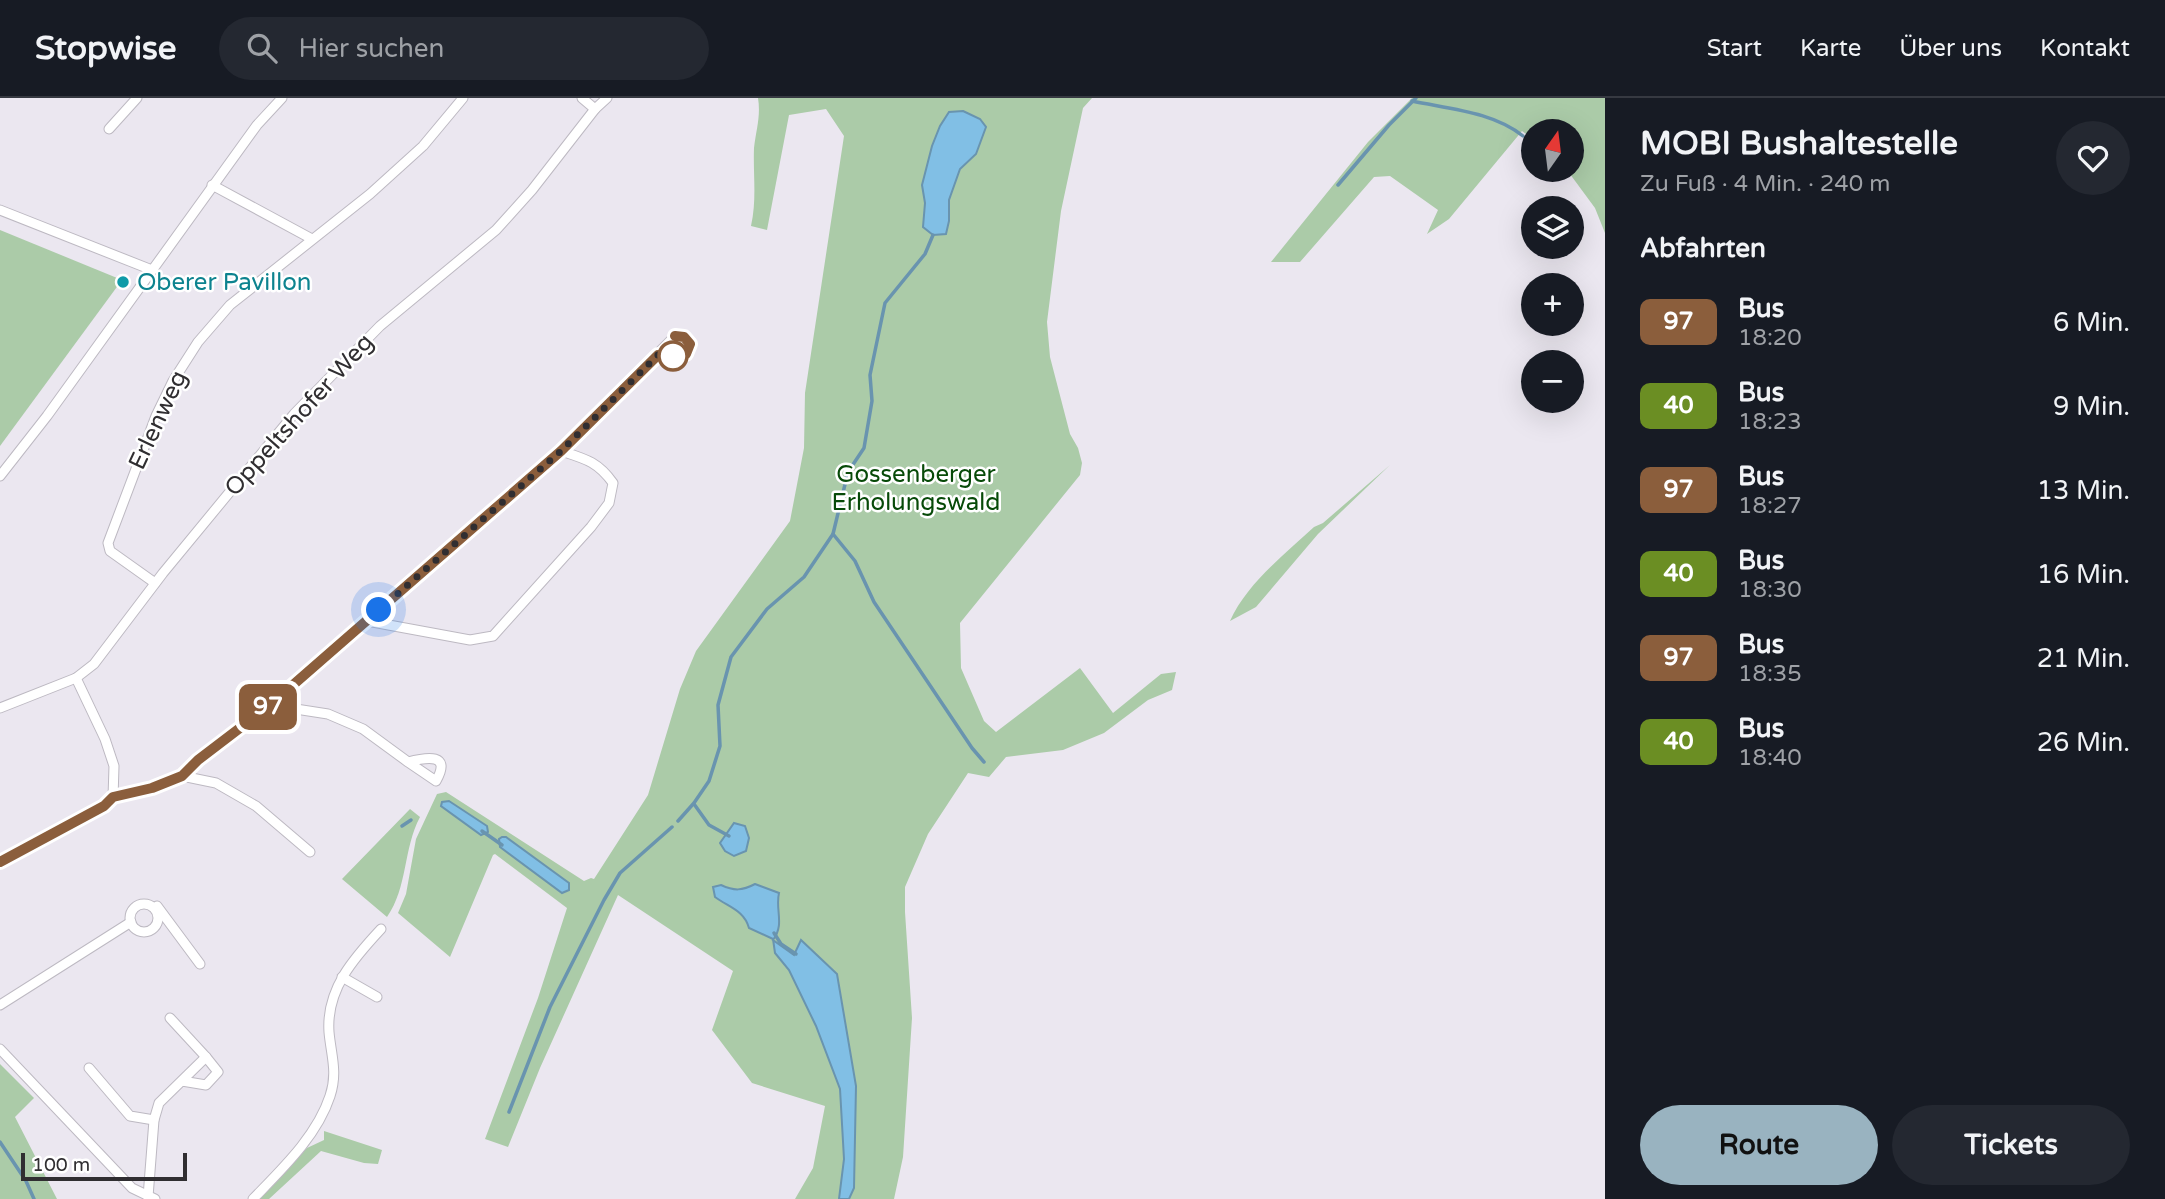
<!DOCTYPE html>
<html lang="de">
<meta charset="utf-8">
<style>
:root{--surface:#171b24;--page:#242831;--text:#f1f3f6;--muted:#9ea1a6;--line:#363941;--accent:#99b3c0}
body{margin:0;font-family:"Varela Round",sans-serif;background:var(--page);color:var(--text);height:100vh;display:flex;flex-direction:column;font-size:26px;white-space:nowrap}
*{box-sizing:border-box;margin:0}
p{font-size:23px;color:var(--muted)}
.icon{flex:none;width:38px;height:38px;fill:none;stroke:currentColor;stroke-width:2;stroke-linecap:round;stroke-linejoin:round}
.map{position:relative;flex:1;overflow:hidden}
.panel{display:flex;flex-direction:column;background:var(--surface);width:560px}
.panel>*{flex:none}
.badge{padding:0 14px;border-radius:10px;font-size:24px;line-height:46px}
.needle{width:46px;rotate:14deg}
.controls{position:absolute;left:1521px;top:21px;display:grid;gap:14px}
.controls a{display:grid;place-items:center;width:63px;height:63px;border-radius:50%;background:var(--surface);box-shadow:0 7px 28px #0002;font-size:35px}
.scale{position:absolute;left:21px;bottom:18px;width:166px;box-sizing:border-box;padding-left:7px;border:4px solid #302e31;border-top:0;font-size:19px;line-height:24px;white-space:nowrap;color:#302e31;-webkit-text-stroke:5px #fff;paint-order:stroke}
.you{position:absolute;width:35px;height:35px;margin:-18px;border:5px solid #fff;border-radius:50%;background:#1a73e8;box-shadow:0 0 0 10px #1a73e833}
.map>.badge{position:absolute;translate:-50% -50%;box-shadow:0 0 0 4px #fff}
h2{padding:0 35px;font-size:26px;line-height:63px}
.round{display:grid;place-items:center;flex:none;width:74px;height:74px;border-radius:37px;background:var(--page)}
.overview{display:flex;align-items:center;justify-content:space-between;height:119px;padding:0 35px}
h1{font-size:33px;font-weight:800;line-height:52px}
.cta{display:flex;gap:14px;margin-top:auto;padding:14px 35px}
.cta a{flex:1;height:80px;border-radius:42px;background:var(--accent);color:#111;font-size:28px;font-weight:800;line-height:80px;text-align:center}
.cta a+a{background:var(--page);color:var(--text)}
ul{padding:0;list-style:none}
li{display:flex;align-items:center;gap:21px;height:84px;padding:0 35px}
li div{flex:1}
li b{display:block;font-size:26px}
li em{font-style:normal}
li .badge{min-width:77px;font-weight:700;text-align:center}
header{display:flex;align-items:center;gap:42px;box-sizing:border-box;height:98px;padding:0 35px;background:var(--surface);border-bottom:2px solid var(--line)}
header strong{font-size:33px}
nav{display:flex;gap:38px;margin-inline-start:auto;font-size:24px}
.search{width:490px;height:63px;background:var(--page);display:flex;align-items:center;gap:18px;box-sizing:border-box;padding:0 24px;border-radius:38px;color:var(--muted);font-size:26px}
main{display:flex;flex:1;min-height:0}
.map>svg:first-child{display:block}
</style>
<header>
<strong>Stopwise</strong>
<div class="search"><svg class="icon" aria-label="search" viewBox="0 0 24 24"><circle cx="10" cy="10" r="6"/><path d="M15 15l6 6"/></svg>Hier suchen</div>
<nav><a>Start</a><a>Karte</a><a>Über uns</a><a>Kontakt</a></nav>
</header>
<main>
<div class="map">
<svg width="1605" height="1101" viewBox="0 0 1605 1101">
<rect width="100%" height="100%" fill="#ebe7f0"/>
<g fill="#abcba8">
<path d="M758,0H1092L1083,10L1061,113L1047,224L1050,259L1070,336L1078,350L1082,365L1080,377L960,525L961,570L984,623L996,634L1080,570L1113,615L1161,576L1176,574L1172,592L1148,602L1104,635L1063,652L1006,659L989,679L968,675L928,736L905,789V814L912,920L903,1059L894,1101H795L813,1070L825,1008L752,985L712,932L733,873L618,797L540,970L508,1049L485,1041L538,900L567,810L495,756L493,757L450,859L398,815L406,796L416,741L437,696L446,694L584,783L591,780L594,781L648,697L680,591L696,553L790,423L804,350L805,295L844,38L826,11L789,17L767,132L751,128C757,101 753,77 754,50C756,32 761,18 758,0Z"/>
<polygon points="1412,0 1605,0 1605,135 1595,110 1567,72 1572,72 1572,33 1533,33 1533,41 1522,33 1449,121 1427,136 1438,112 1390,78 1374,79 1300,164 1271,164 1368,44"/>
<polygon points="0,132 122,182 0,348"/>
<path d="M1390,367L1318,436L1256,509L1230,523C1247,485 1284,457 1314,429L1323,425Z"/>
<path d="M410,711L420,719C403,751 408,789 387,819L342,781Z"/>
<polygon points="0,966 34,1000 15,1019 57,1101 0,1101"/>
<polygon points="324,1033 382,1052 378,1066 364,1065 321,1053 269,1101 260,1101 307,1050 324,1042"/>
</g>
<g fill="#81bfe5" stroke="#6994af" stroke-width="2">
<polygon points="963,13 980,21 986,29 976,56 960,71 949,102 949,123 946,136 933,137 923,129 925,105 922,87 932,48 940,28 949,14"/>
<polygon points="449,703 487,728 488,734 481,737 441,708 442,704"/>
<polygon points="734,725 745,728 749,740 746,753 734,758 725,753 720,745"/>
<polygon points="502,739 506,739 569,785 569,792 562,795 500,749 499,741"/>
<path d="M755,786L779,795C775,812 785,826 773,842L794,857L801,842L837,876L856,988L854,1090L849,1101H839L844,1061L840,991L816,928L789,872L775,855L773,841L749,830C744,812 728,809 715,799L713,789L721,787C734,793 742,793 755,786Z"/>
</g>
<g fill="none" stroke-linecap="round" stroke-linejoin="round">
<g stroke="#6994af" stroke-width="3.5">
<path d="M1412,3C1450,11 1493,14 1523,38"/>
<polyline points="1338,87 1389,27 1416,0"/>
<polyline points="833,436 855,463 874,504 972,650 984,664"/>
<polyline points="694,706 709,727 729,738"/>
<polyline points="678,723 694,705 709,683 720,648 718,607 731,559 767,511 804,479 833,436 848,374 864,350 872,303 870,277 885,205 925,156 933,137"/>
<polyline points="402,728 411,722"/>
<polyline points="482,733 502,747"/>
<polyline points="774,835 781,846 796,856"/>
<polyline points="509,1014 550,909 604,802 620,775 672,729"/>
<polyline points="0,1044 26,1083 34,1101"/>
</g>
<defs>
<g id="minor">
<polyline points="595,11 607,0"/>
<polyline points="109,31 137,0"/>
<polyline points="212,87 312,141"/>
<polyline points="0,112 152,172"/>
<polyline points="0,378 47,318 257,27 282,0"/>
<polyline points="155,485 110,453 108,445 156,318 173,283 198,244 230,207 370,96 423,48 463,0"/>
<path d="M367,523L470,542L493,538L591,429L609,405L613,385C598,364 586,361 561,353"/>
<polyline points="76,580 105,641 114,668 113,700"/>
<path d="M270,607L328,616L363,631L408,664C427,659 452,655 436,683L408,664"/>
<polyline points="0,610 76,580 94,566 163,475 294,316 380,228 496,132 532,92 595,11 582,0"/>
<polyline points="182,678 216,685 256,708 310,754"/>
<polyline points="0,764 104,708 113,700 153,690 182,678 198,662 270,607 561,353 675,238 684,239 690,246 686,256 679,258 658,257"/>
<circle cx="144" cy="820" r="14"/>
<polyline points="157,808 200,866"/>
<polyline points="342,879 377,899"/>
<polyline points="0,907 131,824"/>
<polyline points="170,920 206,959"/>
<polyline points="0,951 132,1090 155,1101"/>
<polyline points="89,970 130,1018 154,1022"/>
<polyline points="148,1099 154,1022 159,1005 206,959 218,974 206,987 182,983"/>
<path d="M253,1101C282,1071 317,1038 330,998C338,974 331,957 329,934C326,891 354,860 381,831"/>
</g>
</defs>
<use href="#minor" stroke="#bdb9c2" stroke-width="11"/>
<use href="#minor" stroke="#fff" stroke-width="9"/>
</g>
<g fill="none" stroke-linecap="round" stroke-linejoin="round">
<defs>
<polyline id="line" points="0,764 104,708 113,699 152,690 182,678 198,662 270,607 561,353 658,257 679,258 686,256 690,246 684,239 675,238"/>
</defs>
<use href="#line" stroke="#fff" stroke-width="16"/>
<use href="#line" stroke="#8b5e3c" stroke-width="10"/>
<polyline stroke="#302e31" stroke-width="7" stroke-dasharray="0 12.6" points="379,512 561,353 658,257 679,258 673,258"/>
</g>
<circle fill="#0f9aa8" stroke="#fff" stroke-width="2.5" cx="123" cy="184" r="7"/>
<circle fill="#fff" stroke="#8b5e3c" stroke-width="3.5" cx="673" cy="258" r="14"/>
<g text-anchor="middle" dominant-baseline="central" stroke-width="5" stroke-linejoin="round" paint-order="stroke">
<g font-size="24" fill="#0d838f" stroke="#fff" text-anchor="start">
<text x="137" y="184">Oberer Pavillon</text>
</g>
<g font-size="24" fill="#302e31" stroke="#fff">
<text transform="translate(299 317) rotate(-48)">Oppeltshofer Weg</text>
<text transform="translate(158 322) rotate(-65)">Erlenweg</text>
</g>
<g font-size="24" fill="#074a08" stroke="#fff">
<text x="916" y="376">Gossenberger<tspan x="916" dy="28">Erholungswald</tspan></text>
</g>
</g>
</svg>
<div class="controls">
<a><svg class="needle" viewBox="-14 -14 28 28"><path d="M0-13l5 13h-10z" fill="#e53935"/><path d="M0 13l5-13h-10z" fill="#9ea1a6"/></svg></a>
<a><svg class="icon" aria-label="layers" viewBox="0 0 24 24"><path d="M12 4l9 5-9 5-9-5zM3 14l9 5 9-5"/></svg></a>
<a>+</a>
<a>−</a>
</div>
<div class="scale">100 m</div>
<div class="you" style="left:379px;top:512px"></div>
<b class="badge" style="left:268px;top:609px;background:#8b5e3c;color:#fff">97</b>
</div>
<section class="panel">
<div class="overview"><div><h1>MOBI Bushaltestelle</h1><p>Zu Fuß · 4 Min. · 240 m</p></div><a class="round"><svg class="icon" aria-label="heart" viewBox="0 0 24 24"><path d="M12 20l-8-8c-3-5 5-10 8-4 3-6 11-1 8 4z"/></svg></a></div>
<h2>Abfahrten</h2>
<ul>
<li><span class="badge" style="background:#8b5e3c;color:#fff">97</span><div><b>Bus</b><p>18:20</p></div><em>6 Min.</em></li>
<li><span class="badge" style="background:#6b8e23;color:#fff">40</span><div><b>Bus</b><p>18:23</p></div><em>9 Min.</em></li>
<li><span class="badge" style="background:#8b5e3c;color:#fff">97</span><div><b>Bus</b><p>18:27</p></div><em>13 Min.</em></li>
<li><span class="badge" style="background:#6b8e23;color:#fff">40</span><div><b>Bus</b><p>18:30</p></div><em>16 Min.</em></li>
<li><span class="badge" style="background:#8b5e3c;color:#fff">97</span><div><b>Bus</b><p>18:35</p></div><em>21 Min.</em></li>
<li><span class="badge" style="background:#6b8e23;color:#fff">40</span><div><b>Bus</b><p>18:40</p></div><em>26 Min.</em></li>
</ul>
<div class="cta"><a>Route</a><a>Tickets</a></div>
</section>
</main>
